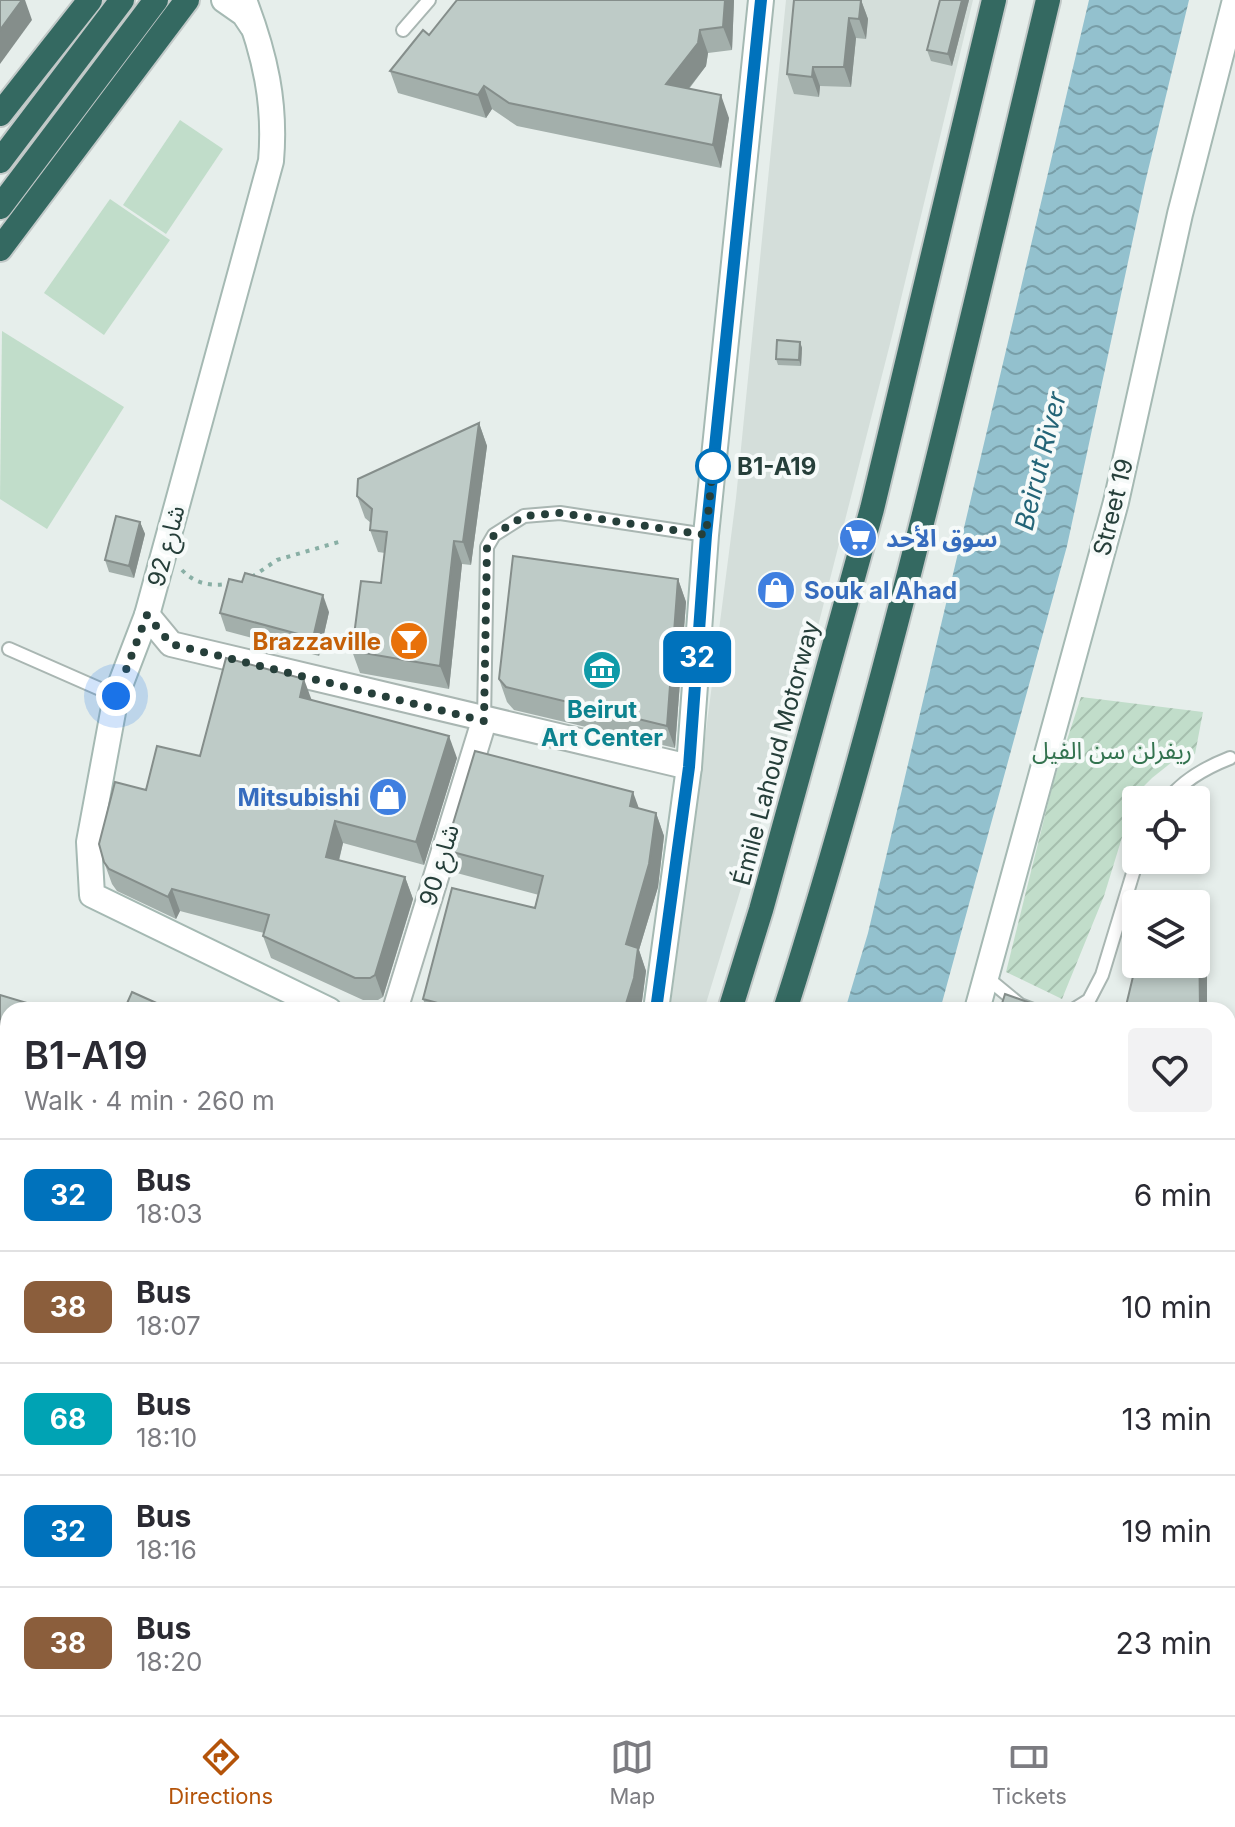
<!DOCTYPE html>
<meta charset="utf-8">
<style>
:root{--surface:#fff;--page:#f2f2f3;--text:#2b2b33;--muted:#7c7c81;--line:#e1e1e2;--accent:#b45309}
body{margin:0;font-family:Inter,"Noto Sans Arabic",sans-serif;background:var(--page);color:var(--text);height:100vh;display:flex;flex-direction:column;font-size:30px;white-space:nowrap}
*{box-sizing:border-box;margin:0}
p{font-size:26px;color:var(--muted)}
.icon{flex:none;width:44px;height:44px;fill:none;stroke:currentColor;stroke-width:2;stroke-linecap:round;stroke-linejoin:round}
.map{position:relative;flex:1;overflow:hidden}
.drawer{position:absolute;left:0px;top:1002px;width:1236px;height:714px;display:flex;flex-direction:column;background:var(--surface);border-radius:24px 24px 0 0;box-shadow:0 4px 12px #0003}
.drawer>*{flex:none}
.badge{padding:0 16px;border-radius:12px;font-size:28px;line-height:52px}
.tools{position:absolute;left:1122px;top:786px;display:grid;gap:16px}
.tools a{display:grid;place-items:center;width:88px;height:88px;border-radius:8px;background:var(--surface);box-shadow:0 4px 12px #0003;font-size:40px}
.you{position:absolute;width:40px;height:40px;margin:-20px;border:6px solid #fff;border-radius:50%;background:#1a73e8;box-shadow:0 0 0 12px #1a73e833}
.map>.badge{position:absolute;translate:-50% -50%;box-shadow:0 0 0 4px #fff}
.round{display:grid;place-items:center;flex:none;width:84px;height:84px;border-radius:8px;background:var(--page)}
.summary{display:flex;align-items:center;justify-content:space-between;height:136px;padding:0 24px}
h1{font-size:38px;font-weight:600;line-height:60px}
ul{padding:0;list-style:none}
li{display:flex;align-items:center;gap:24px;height:112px;padding:0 24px;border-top:2px solid var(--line)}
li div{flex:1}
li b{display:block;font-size:30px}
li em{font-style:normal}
li .badge{min-width:88px;font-weight:700;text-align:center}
.tabs{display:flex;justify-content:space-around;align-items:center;height:112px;border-top:2px solid var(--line);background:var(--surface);font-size:22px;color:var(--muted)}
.tabs a{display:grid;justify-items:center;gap:4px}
.tabs .current{color:var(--accent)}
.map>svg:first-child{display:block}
</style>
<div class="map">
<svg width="1235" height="1715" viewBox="0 0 1235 1715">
<defs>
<pattern id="garden-furrows" width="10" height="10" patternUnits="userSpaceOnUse" patternTransform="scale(2)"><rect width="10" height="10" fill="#c1ddca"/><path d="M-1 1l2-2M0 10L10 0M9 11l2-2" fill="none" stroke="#a6bfae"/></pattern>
<pattern id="water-waves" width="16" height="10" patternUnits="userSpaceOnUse" patternTransform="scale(2)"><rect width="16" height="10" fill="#93c1ce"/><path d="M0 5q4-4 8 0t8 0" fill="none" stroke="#789ea8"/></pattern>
</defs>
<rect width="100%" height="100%" fill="#e6eeeb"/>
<polygon fill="#d4deda" points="786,0 973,0 892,336 804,681 704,1010 670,1010 736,498"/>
<polygon fill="url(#garden-furrows)" points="1081,697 1203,712 1195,754 1172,762 1152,778 1135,795 1104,896 1062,999 1006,972 1053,783"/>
<g fill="#c1ddca">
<polygon points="180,120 223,149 166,234 123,205"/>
<polygon points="110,199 170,240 104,335 44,293"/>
<polygon points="2,331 124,407 47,529 0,499"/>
</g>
<g fill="url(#water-waves)">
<polygon points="1089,0 1189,0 1145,183 1067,546 940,1010 845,1010 868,933"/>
<polygon points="597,1708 705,1708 702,1715 595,1715"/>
</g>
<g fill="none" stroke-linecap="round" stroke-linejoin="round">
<defs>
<g id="lane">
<polyline points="403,30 429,0"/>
<polyline points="9,649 116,696"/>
<polyline points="484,721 487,547 494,535 524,516 560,513 706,535"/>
<path d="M1168,800C1183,780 1207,767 1230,758"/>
<polyline points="986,977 1020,1005 1033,1010"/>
<polyline points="1073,1010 1089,1000 1102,975 1137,860"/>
<polyline points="888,1708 905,1715"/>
<polyline points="852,1715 864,1708"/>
<polyline points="983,1715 986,1708"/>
</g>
<g id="street">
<polyline points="147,615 171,644 689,767"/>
<polyline points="395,1010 484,721"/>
<polyline points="129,1715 133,1708"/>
<polyline points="746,1715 748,1708"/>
</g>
<g id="secondary">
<polyline points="224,0 244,14 252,26"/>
<path d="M244,0C265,55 276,103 271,161L147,615L116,696L89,842L92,895L329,1010"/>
<polyline points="656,1010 689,767 706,535 761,0"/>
<polyline points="977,1010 1116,502 1180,214 1235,0"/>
<polyline points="1228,1397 1235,1400"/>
<polyline points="1228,1436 1235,1440"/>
<polyline points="418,1715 421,1708"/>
</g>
<g id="highway">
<polyline points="0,114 90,0"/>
<polyline points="0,161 122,0"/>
<polyline points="0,207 156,0"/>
<polyline points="0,249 187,0"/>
<polyline points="730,1010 761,910 872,509 994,0"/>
<path d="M785,1010C891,678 967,338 1048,0"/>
<polyline points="481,1715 484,1708"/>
<polyline points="548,1715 551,1708"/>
</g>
</defs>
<use href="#lane" stroke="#a9b6b2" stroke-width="16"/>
<use href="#street" stroke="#a9b6b2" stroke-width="28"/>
<use href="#secondary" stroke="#a5b9b3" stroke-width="28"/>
<use href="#highway" stroke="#c2c9c8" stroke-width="28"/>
<g stroke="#89afa5" stroke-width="4" stroke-dasharray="4 6" stroke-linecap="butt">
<path d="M182,570C196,585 214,587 232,583"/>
<polyline points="252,577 277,560 342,541"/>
</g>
<use href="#lane" stroke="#fff" stroke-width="12"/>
<use href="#street" stroke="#fff" stroke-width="24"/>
<use href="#secondary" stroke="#fff" stroke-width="24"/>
<use href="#highway" stroke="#346961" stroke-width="24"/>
</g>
<g fill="#a3afab">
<polygon points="457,0 734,0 732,50 708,53 706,66 689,89 729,118 721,168 517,126 492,109 486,118 398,93 390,71 429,35"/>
<polygon points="861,0 868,19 866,39 856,38 851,87 820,86 819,97 794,94 787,74"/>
<polygon points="940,0 969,0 952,66 931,61 927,50"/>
<polygon points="800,342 802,348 801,366 778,365 776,359"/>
<polygon points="479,423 487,446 471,565 462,564 449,689 360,673 352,651 381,583 385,553 378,552 370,530 371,523 365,518 357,496"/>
<polygon points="140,522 145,534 134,578 109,572 105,560"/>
<polygon points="678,579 686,602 675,748 514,710 507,702 499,679"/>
<polygon points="329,612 319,656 226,631 220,613"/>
<polygon points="312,700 457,758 424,865 343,843 339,861 405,877 413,899 383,997 378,1000 363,1000 271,958 263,936 264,933 180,911 176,919 117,891 112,884 104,862 146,790 200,756"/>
<polygon points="639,808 656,813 664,836 658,887 639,950 646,971 642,1001 639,1010 427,1010 423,999 535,908 539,895 453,872 445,850"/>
<polygon points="0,995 47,1009 47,1010 8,1010 8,1134 0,1132"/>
<polygon points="1235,1102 1235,1362 1228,1360 1228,1128"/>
<polygon points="8,1203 8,1267 0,1264 0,1206"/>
<polygon points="8,1276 8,1414 0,1412 0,1302"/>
<polygon points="0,1501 8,1504 8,1708 116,1708 115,1715 8,1715 0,1711"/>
<polygon points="184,1708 403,1708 400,1715 181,1715"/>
</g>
<g fill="#858e8b">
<polygon points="22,0 25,0 32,20 0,64 0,30"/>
<polygon points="725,0 734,0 732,50 723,27"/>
<polygon points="861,0 868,19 866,39 859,19"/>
<polygon points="962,0 969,0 952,66 948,54"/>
<polygon points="849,18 856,38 851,87 844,67"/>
<polygon points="700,30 708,53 706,66 674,107 666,84"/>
<polygon points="813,67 820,86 819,97 812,77"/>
<polygon points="484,86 492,109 486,118 478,95"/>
<polygon points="721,95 729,118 721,168 713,145"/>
<polygon points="800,342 802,348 801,366 799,360"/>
<polygon points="479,423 487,446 471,565 463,542"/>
<polygon points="140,522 145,534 134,578 129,566"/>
<polygon points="454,541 462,564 449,689 440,666"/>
<polygon points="678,579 686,602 675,748 667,726"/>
<polygon points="323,595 329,612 319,656 313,638"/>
<polygon points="304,679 312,701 300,697"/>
<polygon points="449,736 457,758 424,865 416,842"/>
<polygon points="633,792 641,814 630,806"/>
<polygon points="656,813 664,836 658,887 639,950 646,971 642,1001 639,1010 624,1010 626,944"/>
<polygon points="335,821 343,843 334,879 326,857"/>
<polygon points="405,877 413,899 383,997 375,975"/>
<polygon points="172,889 180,911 176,919 168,897"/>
<polygon points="1199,929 1207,950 1207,1010 1200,1010"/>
<polygon points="290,1708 294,1708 297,1715 287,1715"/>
<polygon points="390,1708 403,1708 400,1715 387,1715"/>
</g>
<g fill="#becbc7" stroke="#858e8b" stroke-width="2">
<polygon points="0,0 22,0 0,30"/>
<polygon points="457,0 725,0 723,27 700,30 698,43 666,84 721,95 713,145 509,103 484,86 478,95 390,71 423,30 429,35"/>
<polygon points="794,0 861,0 859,19 849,18 844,67 813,67 812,77 787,74"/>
<polygon points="940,0 962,0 948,54 927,50"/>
<polygon points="777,340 800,342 799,360 776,359"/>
<polygon points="479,423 463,542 454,541 440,666 352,651 361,581 381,583 387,532 370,530 372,509 357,496 358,479"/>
<polygon points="116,516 140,522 129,566 105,560"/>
<polygon points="513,556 678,579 667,726 506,687 499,679"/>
<polygon points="245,573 323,595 313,638 220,613 229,579 242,582"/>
<polygon points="226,658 304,679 300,697 449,736 416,842 335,821 326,857 405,877 375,975 370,978 355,978 263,936 269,915 172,889 168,897 109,869 104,862 99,844 115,782 146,790 157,746 200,756"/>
<polygon points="475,751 633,792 630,806 656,813 649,864 626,944 638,948 634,978 624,1010 463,1010 423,999 452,888 535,908 543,876 445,850"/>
<polygon points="1196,928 1199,929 1200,1010 1125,1010 1136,964 1196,964"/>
<polygon points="132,992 172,1010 124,1010"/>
<polygon points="1005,994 1050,1010 1000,1010"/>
<polygon points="0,995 47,1009 46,1010 8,1010 8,1118 0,1115"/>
<polygon points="1235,1102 1235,1344 1228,1342 1228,1128"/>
<polygon points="8,1203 8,1249 0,1246 0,1206"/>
<polygon points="8,1276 8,1396 0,1394 0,1302"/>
<polygon points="0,1501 8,1504 8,1701 0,1697"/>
<polygon points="1235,1520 1235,1715 992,1715 994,1708 1228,1708 1228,1533 1230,1534"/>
<polygon points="23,1708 113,1708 113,1709 110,1715 37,1715"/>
<polygon points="184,1708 290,1708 287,1715 181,1715"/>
<polygon points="305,1708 390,1708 387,1715 322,1715"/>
<polygon points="873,1708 886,1708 909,1715 871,1715"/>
</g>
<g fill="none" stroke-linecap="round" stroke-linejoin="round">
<defs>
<polyline id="line" points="656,1010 689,767 706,535 761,0"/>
</defs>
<use href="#line" stroke="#fff" stroke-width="18"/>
<use href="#line" stroke="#0072bc" stroke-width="12"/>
<polyline stroke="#263f3a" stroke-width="8" stroke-dasharray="0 14.4" points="116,696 147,615 171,644 484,721 487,547 494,535 524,516 560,513 706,535 713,466"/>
</g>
<defs>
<symbol id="supermarket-disc" viewBox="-11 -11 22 22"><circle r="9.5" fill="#3f7fe0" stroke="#f6faf9"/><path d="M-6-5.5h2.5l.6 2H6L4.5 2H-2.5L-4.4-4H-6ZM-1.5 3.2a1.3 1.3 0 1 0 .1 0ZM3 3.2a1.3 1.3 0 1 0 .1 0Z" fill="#fff"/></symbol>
<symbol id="shop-disc" viewBox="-11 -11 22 22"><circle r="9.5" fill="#3f7fe0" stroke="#f6faf9"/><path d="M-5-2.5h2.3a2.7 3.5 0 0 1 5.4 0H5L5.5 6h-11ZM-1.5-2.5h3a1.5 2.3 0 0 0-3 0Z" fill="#fff"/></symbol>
<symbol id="bar-disc" viewBox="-11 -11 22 22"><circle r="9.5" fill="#e8710a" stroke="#f6faf9"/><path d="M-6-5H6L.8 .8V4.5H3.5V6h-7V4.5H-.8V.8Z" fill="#fff"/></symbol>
<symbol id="museum-disc" viewBox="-11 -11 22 22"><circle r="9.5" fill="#0f9aa8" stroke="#f6faf9"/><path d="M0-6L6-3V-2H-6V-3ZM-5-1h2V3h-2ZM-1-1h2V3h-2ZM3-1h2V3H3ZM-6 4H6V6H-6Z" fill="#fff"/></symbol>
</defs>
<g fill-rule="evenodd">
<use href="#supermarket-disc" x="836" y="516" width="44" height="44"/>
<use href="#shop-disc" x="754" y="568" width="44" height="44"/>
<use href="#bar-disc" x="387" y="619" width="44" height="44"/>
<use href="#museum-disc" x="580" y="648" width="44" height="44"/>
<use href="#shop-disc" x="366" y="775" width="44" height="44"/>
</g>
<circle fill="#fff" stroke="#0072bc" stroke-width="4" cx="713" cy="466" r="16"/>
<g text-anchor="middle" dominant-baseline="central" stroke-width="8" stroke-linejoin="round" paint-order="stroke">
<g font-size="24" font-weight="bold" fill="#263f3a" stroke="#f6faf9" text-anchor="start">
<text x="737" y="466">B1-A19</text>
</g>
<g font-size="24" fill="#263f3a" stroke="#f6faf9">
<text transform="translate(1113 507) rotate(-76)">Street 19</text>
<text transform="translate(166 546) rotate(-75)">شارع 92</text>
<text transform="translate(776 753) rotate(-75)">Émile Lahoud Motorway</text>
<text transform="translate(439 865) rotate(-73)">شارع 90</text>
</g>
<g font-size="24" font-weight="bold" fill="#366cbe" stroke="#f6faf9" text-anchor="start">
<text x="886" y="538">سوق الأحد</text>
<text x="804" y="590">Souk al Ahad</text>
<text x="360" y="797" text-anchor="end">Mitsubishi</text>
</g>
<g font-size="24" font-weight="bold" fill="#c56008" stroke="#f6faf9" text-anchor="end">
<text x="381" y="641">Brazzaville</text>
</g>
<g font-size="24" font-weight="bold" fill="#0d838f" stroke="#f6faf9">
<text x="602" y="709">Beirut<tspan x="602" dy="28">Art Center</tspan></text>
</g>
<g font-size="24" fill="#33734f" stroke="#f6faf9">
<text x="1112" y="750">ريفرلن سن الفيل</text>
</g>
<g font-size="26" font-style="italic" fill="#236477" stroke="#f6faf9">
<text transform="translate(1040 461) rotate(-76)">Beirut River</text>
</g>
</g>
</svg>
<div class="tools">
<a><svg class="icon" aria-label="locate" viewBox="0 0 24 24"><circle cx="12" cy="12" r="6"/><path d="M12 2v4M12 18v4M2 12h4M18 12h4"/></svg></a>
<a><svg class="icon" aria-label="layers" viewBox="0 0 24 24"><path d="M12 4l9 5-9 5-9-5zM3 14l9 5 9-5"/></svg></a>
</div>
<div class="you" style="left:116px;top:696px"></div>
<b class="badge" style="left:697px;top:657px;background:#0072bc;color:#fff">32</b>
<section class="drawer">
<div class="summary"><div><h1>B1-A19</h1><p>Walk · 4 min · 260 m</p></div><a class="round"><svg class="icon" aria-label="heart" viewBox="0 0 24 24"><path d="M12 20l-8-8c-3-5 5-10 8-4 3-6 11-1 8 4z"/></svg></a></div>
<ul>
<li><span class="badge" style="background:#0072bc;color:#fff">32</span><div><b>Bus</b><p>18:03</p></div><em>6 min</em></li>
<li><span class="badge" style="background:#8b5e3c;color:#fff">38</span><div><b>Bus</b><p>18:07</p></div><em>10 min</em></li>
<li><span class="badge" style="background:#00a3b4;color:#fff">68</span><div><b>Bus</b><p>18:10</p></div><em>13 min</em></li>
<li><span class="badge" style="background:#0072bc;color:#fff">32</span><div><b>Bus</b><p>18:16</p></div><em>19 min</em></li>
<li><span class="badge" style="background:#8b5e3c;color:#fff">38</span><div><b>Bus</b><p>18:20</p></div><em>23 min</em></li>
</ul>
</section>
</div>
<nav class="tabs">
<a class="current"><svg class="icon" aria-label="directions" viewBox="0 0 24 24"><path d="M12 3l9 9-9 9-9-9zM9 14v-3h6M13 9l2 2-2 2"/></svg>Directions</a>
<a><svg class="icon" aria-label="map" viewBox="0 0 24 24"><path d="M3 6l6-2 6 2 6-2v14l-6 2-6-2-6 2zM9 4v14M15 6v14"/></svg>Map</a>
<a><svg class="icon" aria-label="tickets" viewBox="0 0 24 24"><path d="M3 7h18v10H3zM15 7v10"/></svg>Tickets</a>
</nav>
